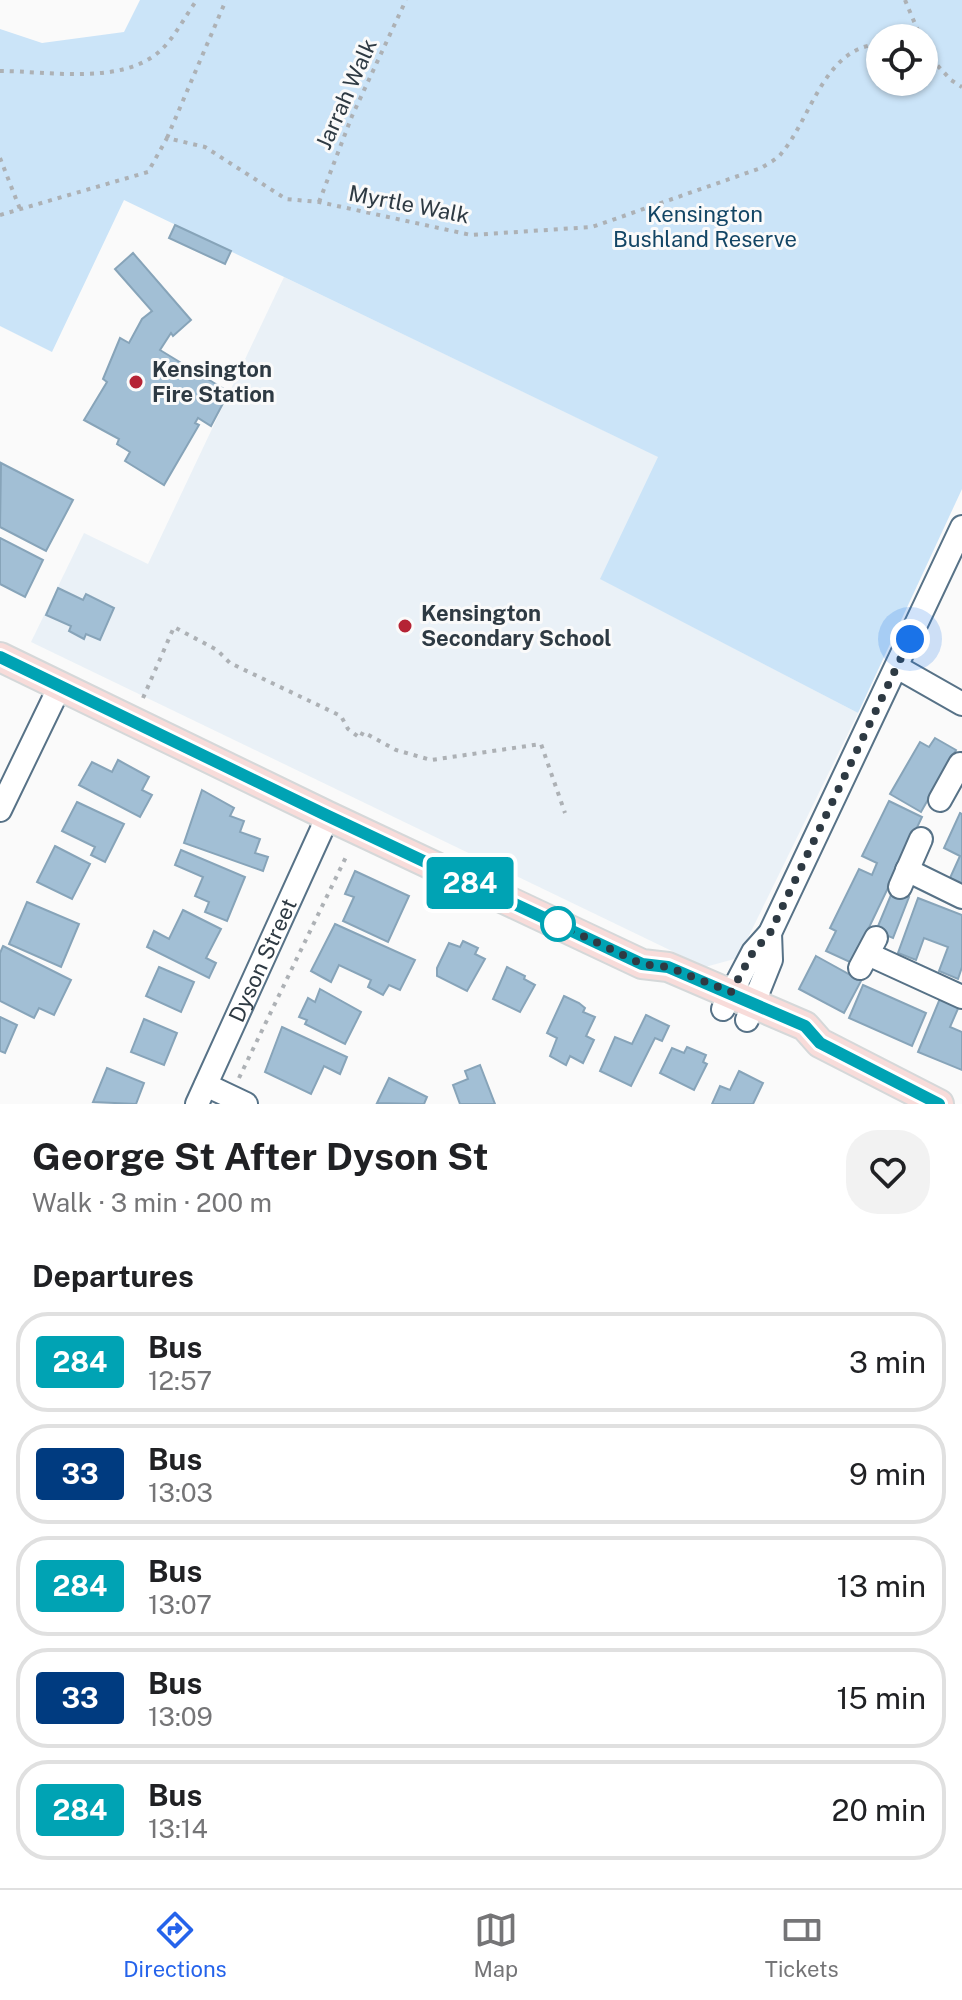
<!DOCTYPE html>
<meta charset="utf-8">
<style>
:root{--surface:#fff;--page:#f2f2f2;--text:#202124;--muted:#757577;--line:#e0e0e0;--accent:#2563eb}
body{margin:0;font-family:"Public Sans",sans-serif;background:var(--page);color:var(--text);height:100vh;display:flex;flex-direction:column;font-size:30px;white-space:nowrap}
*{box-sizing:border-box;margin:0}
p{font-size:26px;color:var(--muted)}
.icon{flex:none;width:44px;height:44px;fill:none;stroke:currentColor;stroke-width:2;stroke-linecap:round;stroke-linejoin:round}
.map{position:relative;height:1104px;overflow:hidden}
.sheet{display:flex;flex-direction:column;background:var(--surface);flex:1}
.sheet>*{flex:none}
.badge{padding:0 16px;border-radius:6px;font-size:28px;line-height:52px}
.buttons{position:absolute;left:866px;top:24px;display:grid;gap:16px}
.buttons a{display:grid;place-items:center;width:72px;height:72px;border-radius:50%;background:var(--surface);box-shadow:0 2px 6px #0004;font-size:40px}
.you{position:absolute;width:40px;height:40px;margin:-20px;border:6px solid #fff;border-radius:50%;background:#1a73e8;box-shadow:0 0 0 12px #1a73e833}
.map>.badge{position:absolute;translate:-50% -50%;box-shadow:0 0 0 4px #fff}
h2{padding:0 32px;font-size:30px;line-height:72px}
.round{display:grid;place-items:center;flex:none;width:84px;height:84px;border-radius:32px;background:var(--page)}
.head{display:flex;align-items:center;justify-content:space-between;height:136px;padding:0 32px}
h1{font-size:38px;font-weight:700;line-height:60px}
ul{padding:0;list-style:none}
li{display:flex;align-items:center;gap:24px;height:100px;margin:0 16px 12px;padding:0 16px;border:4px solid var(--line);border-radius:32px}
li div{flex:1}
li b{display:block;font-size:30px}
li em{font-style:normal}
li .badge{min-width:88px;font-weight:700;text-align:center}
.tab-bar{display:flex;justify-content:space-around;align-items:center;height:112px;border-top:2px solid var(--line);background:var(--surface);font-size:22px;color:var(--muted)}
.tab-bar a{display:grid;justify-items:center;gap:4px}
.tab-bar .current{color:var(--accent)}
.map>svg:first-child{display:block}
</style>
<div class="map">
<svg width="962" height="1104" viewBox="0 0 962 1104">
<rect width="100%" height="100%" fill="#fafafa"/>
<polygon fill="#eaf1f7" points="284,277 659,457 601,579 858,713 738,958 705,967 31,642 84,533 148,564"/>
<path fill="#cbe4f8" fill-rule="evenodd" d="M140,0H962V489L858,713L600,579L658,457L124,200L52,352L0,326V29L42,43L124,32ZM924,38V82H880V38Z"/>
<g fill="#a2bfd5" stroke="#87a4b9" stroke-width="2">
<polygon points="175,225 231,251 225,264 169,238"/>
<polygon points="133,253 191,320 173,336 171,333 160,350 229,392 211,426 198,418 195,423 199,425 164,485 125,461 130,452 117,444 119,439 84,420 107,382 103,379 120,338 129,343 142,319 152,311 115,269"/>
<polygon points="1,463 73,500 46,551 0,527"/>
<polygon points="0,538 43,560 25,597 0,584"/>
<polygon points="58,588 83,600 86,594 114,608 100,640 86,634 84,639 69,631 71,626 46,615"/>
<polygon points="935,738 956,750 921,812 890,794 920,742 929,747"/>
<polygon points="118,760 149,777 142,790 152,795 140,817 79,785 92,762 112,772"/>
<polygon points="202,790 234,808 230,816 244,821 240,832 260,839 255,853 268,857 263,871 184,843"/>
<polygon points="889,801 922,817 852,963 826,951 836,931 830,928 859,869 872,875 877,863 862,856"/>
<polygon points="77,802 124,824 105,862 91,855 95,847 62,831"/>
<polygon points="960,813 962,814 962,883 950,878 960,856 944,848"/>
<polygon points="55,846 90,864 72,899 37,882"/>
<polygon points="181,850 245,877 227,921 205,912 209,902 195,896 203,877 175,865"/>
<polygon points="355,871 409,896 388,942 343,921 354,897 345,894"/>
<polygon points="893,890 909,897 893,938 876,931"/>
<polygon points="918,898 962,915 962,967 958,979 939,971 948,947 924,938 916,960 898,953"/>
<polygon points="27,902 79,924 61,967 9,944"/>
<polygon points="183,910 221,929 206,958 216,963 209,978 147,947 154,931 169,939"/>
<polygon points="335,924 415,960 400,990 389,985 383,995 368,987 371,980 339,965 331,982 311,971"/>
<polygon points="463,941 478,948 475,954 485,959 467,991 437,976 437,968 449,943 460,947"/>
<polygon points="3,946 71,980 54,1015 39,1008 34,1018 0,1001 0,953"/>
<polygon points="816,956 861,981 844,1013 799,989"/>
<polygon points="159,967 194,982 181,1012 146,996"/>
<polygon points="507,967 525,976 524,979 535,985 520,1012 493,999"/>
<polygon points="863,985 926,1013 912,1046 849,1018"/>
<polygon points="320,989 361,1012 345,1044 305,1024 307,1020 299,1017 308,998 315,1002"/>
<polygon points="564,996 579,1003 585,1008 583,1012 595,1017 586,1036 594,1040 583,1063 570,1056 566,1065 550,1056 557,1038 547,1033"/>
<polygon points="941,996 960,1004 950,1027 962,1032 962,1070 918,1052"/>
<polygon points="646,1015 669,1026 662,1041 655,1038 631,1086 600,1071 615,1037 632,1044"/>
<polygon points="0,1017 17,1025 5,1053 0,1051"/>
<polygon points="144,1019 177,1033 164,1065 131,1052"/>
<polygon points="282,1027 347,1057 340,1074 324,1066 311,1094 265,1072"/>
<polygon points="687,1047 706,1055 703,1062 707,1064 694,1090 660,1073 672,1048 684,1053"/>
<polygon points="480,1065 495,1104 460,1104 453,1085 468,1079 465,1071"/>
<polygon points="107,1068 144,1083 136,1104 93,1102"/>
<polygon points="739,1071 763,1083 753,1104 712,1104 720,1086 730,1090"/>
<polygon points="389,1078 427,1097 424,1104 377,1103"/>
</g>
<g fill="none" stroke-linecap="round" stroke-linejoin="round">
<defs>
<g id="minor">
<polyline points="897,667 962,704"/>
<polyline points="940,800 960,764 962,765"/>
<polyline points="0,810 60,686"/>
<polyline points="907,870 962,897"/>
<polyline points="900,887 921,839"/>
<polyline points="868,954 962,997"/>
<polyline points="860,968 876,938"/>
<polyline points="723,1009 753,952 770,933 962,527"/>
<polyline points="747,1020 771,960 770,933"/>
<polyline points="206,1085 246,1104"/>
<path id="s1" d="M197,1104L328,816"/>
</g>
<polyline id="major" points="0,657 328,816 642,964 668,967 805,1026 820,1043 939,1104"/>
</defs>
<use href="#minor" stroke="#577287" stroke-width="26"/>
<use href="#major" stroke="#d5d8d9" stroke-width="32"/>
<g stroke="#adb1b5" stroke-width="4" stroke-dasharray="4 6" stroke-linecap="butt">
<polyline points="905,0 921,38"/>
<polyline points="924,44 927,51"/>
<polyline points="924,51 951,80 962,87"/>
<path d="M0,71C48,71 123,86 161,50C175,37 185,16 197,0"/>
<polyline points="167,138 226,0"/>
<polyline points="0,158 20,209"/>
<polyline points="319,202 352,116 406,0"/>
<path d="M0,215L148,172L167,138L205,147L286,199L319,202L471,235L592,227L761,168C767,164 776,160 781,154C812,117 824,47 880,44"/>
<polyline points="143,698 174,627 217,650 230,663 341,716 348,729 360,738 363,732 396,750 431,760 541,744 565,813"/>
<polyline points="239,1078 346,857"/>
</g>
<use href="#minor" stroke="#fff" stroke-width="22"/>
<use href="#major" stroke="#f8dcda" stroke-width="28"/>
</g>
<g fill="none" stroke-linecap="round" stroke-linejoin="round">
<defs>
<polyline id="line" points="0,657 328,816 642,964 668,967 805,1026 820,1043 939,1104"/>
</defs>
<use href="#line" stroke="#fff" stroke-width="18"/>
<use href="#line" stroke="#00a3b4" stroke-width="12"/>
<polyline stroke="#2e3a43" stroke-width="8" stroke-dasharray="0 14.4" points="558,924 642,964 668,967 731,992 753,952 770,933 910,639"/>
</g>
<g fill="#b52335" stroke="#fafafa" stroke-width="3">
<circle cx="136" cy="382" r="8"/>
<circle cx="405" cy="626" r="8"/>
</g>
<circle fill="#fff" stroke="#00a3b4" stroke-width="4" cx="558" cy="924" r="16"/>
<g text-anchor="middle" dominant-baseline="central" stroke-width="6" stroke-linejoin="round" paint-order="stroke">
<g font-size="22" fill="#2e3a43" stroke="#fafafa">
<text transform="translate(346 94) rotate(-66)">Jarrah Walk</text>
<text transform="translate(409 204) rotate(11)">Myrtle Walk</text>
<text stroke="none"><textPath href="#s1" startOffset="158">Dyson Street</textPath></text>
</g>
<g font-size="22" fill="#124565" stroke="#fafafa">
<text x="705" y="214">Kensington<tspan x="705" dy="25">Bushland Reserve</tspan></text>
</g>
<g font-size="22" font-weight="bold" fill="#2e3a43" stroke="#fafafa" text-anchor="start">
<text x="152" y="369">Kensington<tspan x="152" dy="25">Fire Station</tspan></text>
<text x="421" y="613">Kensington<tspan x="421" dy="25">Secondary School</tspan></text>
</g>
</g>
</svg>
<div class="buttons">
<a><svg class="icon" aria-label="locate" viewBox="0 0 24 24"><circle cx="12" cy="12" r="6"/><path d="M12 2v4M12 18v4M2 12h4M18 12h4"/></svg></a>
</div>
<div class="you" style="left:910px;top:639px"></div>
<b class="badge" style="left:470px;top:883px;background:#00a3b4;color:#fff">284</b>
</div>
<section class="sheet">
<div class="head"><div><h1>George St After Dyson St</h1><p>Walk · 3 min · 200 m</p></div><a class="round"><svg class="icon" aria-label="heart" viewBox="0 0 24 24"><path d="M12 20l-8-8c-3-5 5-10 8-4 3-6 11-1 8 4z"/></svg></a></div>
<h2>Departures</h2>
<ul>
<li><span class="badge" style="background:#00a3b4;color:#fff">284</span><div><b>Bus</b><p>12:57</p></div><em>3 min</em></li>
<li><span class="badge" style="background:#003b80;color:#fff">33</span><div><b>Bus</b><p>13:03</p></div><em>9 min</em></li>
<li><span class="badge" style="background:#00a3b4;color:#fff">284</span><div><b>Bus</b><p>13:07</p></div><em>13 min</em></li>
<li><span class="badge" style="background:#003b80;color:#fff">33</span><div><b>Bus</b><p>13:09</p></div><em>15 min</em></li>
<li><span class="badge" style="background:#00a3b4;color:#fff">284</span><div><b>Bus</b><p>13:14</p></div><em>20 min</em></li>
</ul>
</section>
<nav class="tab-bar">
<a class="current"><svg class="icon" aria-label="directions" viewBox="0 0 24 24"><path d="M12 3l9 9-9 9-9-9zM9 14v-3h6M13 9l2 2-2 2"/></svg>Directions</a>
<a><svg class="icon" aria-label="map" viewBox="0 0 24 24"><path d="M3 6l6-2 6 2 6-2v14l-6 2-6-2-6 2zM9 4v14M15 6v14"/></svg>Map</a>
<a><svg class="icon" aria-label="tickets" viewBox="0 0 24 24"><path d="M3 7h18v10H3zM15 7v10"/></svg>Tickets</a>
</nav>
